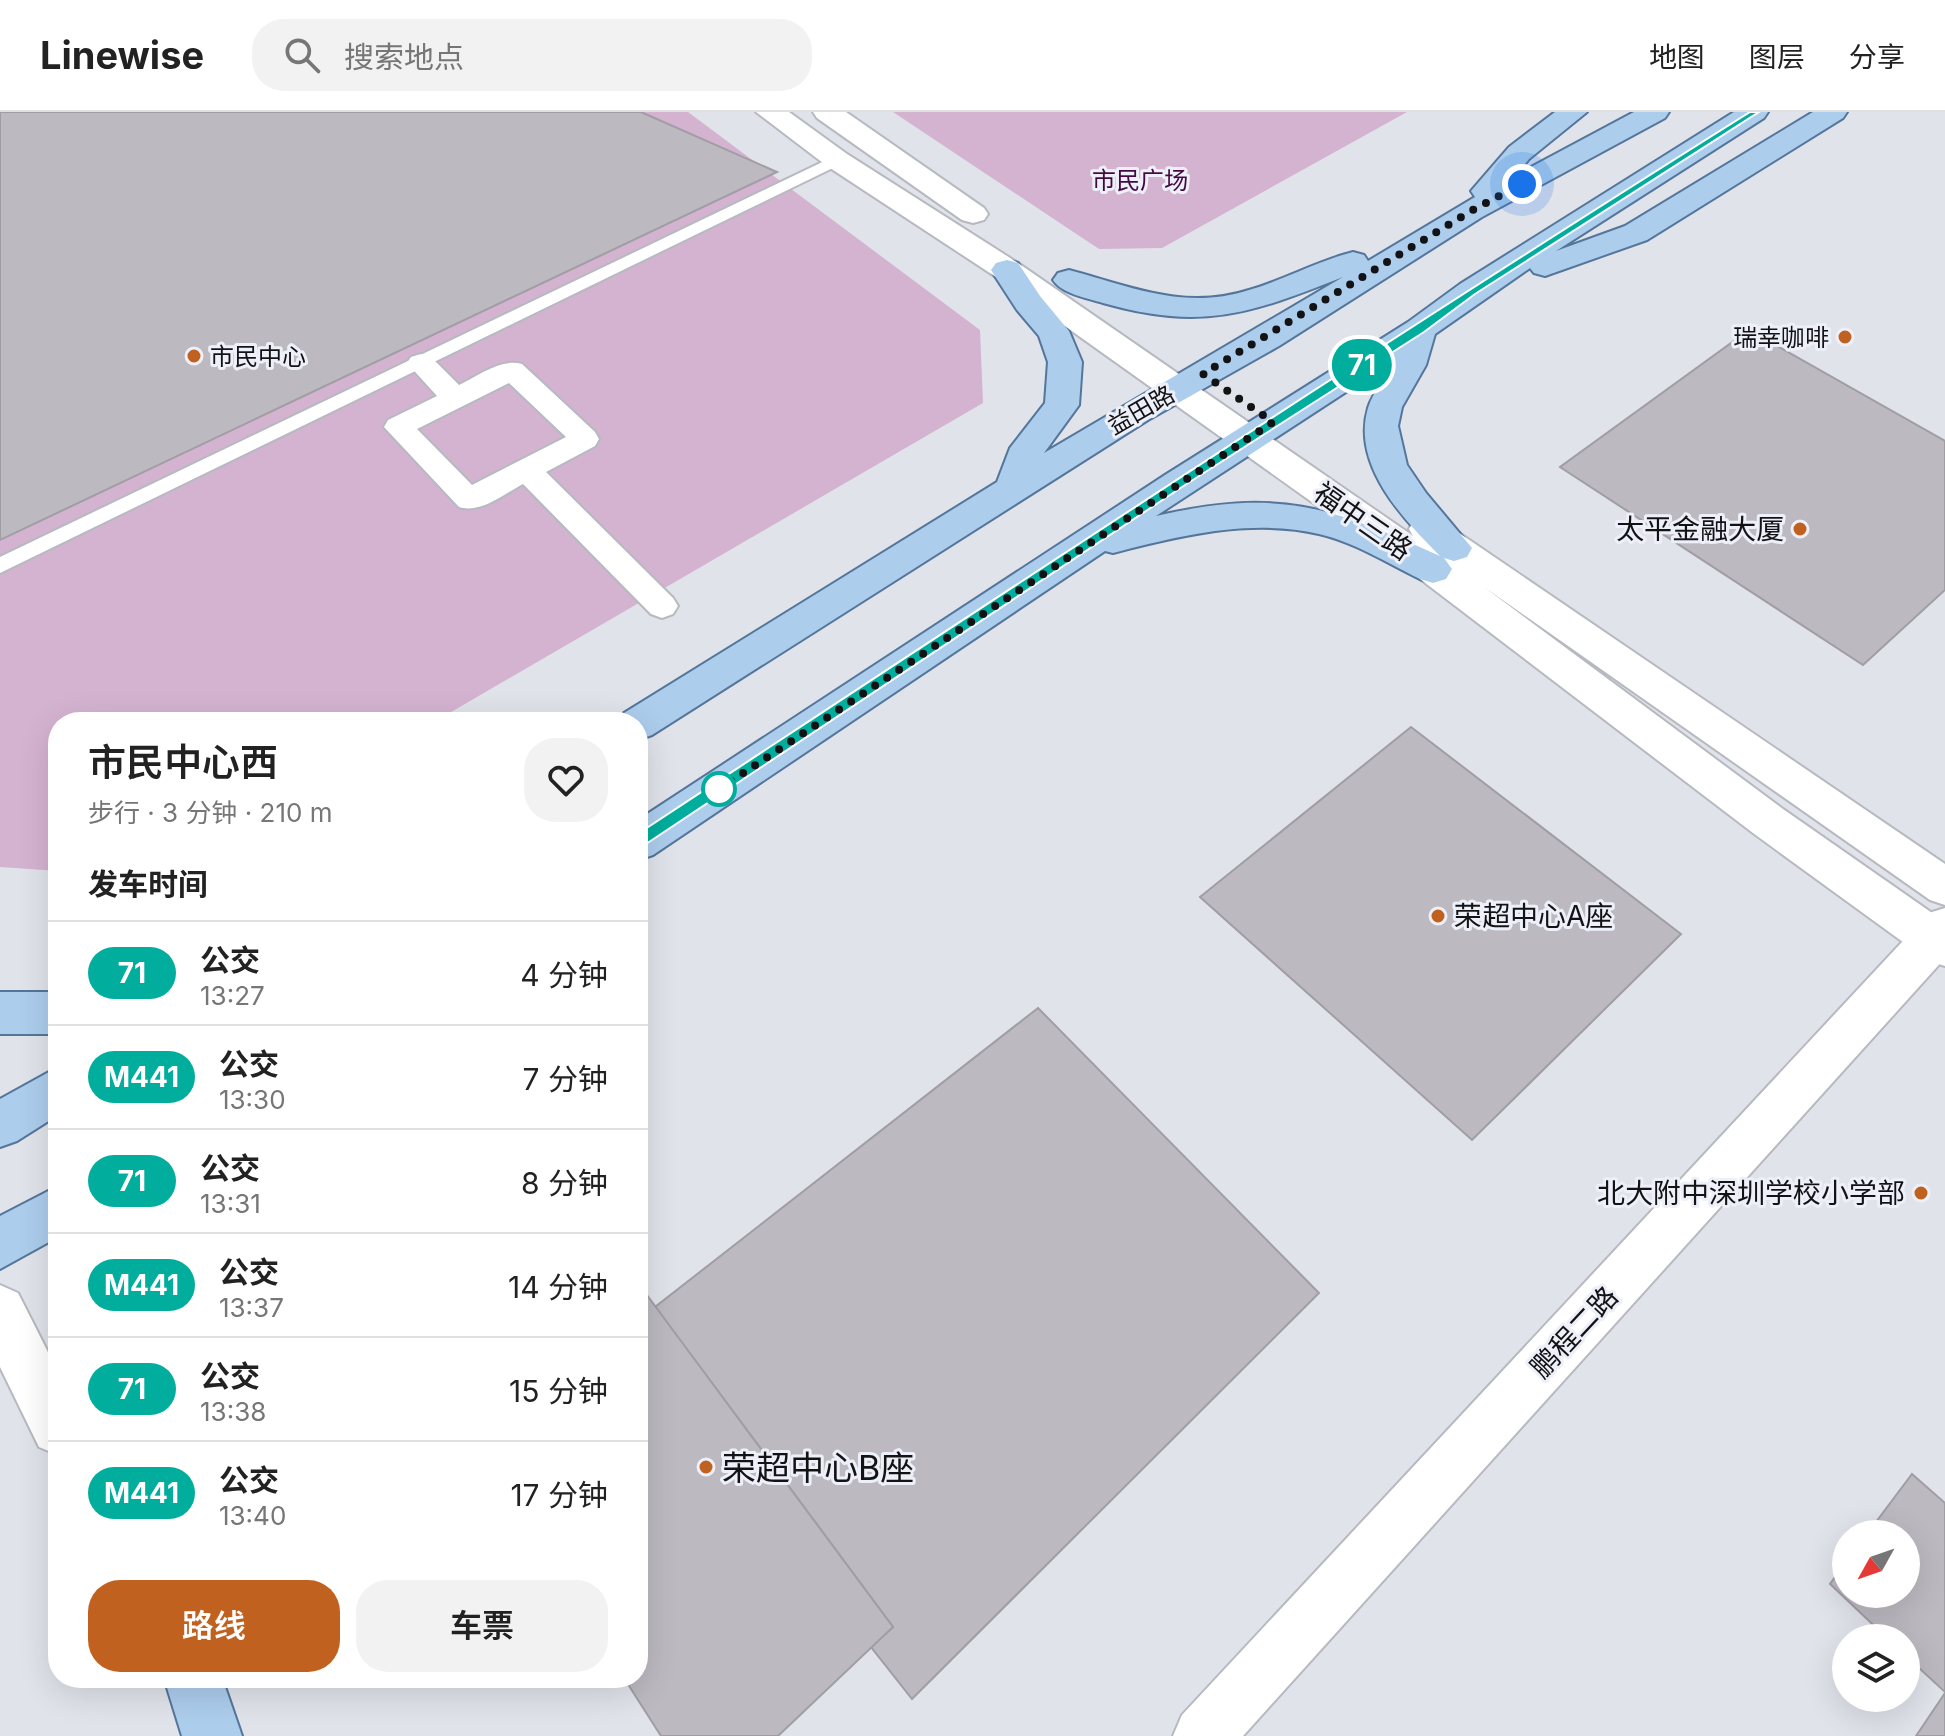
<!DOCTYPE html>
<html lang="zh">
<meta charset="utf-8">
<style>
:root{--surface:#fff;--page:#f2f2f2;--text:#222;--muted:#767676;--line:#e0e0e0;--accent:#c1611f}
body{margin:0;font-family:Inter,"Noto Sans SC",sans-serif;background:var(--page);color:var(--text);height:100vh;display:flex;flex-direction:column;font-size:30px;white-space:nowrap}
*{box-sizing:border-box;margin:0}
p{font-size:26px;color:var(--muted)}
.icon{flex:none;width:44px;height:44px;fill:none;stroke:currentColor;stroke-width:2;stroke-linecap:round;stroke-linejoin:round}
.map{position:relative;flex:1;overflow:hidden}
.side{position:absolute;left:48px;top:600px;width:600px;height:976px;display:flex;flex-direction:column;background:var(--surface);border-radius:32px;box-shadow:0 8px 32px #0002}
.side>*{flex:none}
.badge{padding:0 16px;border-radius:26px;font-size:28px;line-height:52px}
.needle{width:52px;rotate:230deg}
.buttons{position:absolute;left:1832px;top:1408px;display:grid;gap:16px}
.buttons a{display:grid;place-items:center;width:88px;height:88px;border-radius:50%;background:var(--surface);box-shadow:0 8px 32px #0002;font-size:40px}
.you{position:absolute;width:40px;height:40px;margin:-20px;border:6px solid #fff;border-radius:50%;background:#1a73e8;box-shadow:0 0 0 12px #1a73e833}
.map>.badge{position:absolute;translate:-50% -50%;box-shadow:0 0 0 4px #fff}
h2{padding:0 40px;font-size:30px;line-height:72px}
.round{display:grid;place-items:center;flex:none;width:84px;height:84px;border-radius:32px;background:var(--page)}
.summary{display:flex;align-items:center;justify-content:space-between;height:136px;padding:0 40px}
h1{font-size:38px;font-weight:600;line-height:60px}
.button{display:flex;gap:16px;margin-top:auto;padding:16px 40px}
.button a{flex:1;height:92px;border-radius:32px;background:var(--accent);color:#fff;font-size:32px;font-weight:600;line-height:92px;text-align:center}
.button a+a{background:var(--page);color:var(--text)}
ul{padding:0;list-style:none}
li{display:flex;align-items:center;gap:24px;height:104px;padding:0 40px;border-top:2px solid var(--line)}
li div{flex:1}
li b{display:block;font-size:30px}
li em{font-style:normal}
li .badge{min-width:88px;font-weight:700;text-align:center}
header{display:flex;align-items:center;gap:48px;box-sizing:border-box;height:112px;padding:0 40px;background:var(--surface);border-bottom:2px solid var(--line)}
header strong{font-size:38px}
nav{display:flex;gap:44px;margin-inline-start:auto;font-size:28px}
.search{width:560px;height:72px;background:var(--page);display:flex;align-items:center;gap:20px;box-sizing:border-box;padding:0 28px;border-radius:32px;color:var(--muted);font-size:30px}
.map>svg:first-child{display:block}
</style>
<header>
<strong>Linewise</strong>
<div class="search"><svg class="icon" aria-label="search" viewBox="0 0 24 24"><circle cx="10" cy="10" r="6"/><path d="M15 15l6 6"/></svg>搜索地点</div>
<nav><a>地图</a><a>图层</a><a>分享</a></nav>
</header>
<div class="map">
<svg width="1945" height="1624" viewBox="0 0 1945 1624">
<rect width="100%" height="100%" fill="#e1e3eb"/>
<g fill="#d4b3d0">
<polygon points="0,0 688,0 980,218 983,291 434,610 58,610 58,759 0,755"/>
<polygon points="893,0 1407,0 1162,136 1099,137"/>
</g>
<g fill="#bcb9c1" stroke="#a09da5" stroke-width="2">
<polygon points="0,0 641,0 777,60 0,428"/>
<polygon points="1749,218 1945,329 1945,478 1863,553 1560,355"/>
<polygon points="1411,615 1681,822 1472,1028 1200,785"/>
<polygon points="1038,896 1319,1181 912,1587 871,1535 893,1515 655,1195"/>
<polygon points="638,1171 893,1515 778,1624 661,1624 624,1566 638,1566"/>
<polygon points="1912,1362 1945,1391 1945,1580 1906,1544 1906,1526 1887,1526 1830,1472 1846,1450 1846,1482 1906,1482 1906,1422 1867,1422"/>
<polygon points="1945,1581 1945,1624 1916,1624"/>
</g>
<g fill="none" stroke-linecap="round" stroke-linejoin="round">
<defs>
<polygon id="service" points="837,43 843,45 843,51 0,461 0,445"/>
<path id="pedestrian" d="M421,242L431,245L459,273C478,264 501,246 522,252L595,320L599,327L595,334L546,360L673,486L678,494L673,502L662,506L651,502L523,372C504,382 481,402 459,395L384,315L388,308L437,284L407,251L411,245ZM509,271L566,325L472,373L417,317Z"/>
<polygon id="minor" points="1945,796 1945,846 1243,1624 1173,1624 1182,1603 1929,801"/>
<g id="tertiary">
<polygon points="756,0 789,0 847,42 1018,151 1413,424 1409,417 1414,408 1427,404 1440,408 1945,752 1945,793 1930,788 1484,475 1783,697 1945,810 1945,854 1929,849 1753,721 1420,467 996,165 827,54"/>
<polygon points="813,0 846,0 984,96 988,102 984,108 973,111 962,108 817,6"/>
</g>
<polygon id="secondary" points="0,1173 18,1181 58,1260 58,1343 39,1335 0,1255"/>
<g id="primary">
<path d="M1555,0H1587L1529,47L1516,63L1634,0H1669L1665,6L1482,105L1279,234L1148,308L652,623L638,628V610H619L624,601L997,370L1010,336L1045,291L1048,250L1039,224L1017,198L991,158L996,151L1007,148L1018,151L1040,184L1069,219L1082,250L1079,293L1044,341L1343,165C1250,202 1202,219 1103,191C1087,186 1062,182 1053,168L1058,161L1069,158C1130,174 1184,199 1249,178C1284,168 1317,149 1353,140L1364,143L1368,149L1475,85L1471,79L1509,35Z"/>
<path d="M1734,0H1768L1764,6L1556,139L1625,114L1813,0H1847L1843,6L1647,128L1545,164L1534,161L1530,156L1435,222L1426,253L1402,295L1398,314L1407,353L1426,381L1472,436L1467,445L1454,449L1444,446L1452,457L1446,467L1433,471L1420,467C1387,451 1354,430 1319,422C1251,406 1179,424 1113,441L1105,439L653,743L638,748V708L1165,363L1408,210L1460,172ZM1395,248C1387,265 1373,279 1368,296C1351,353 1404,408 1440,444C1330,394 1277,376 1156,404Z"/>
<rect x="0" y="880" width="58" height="42"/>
<polygon points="58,955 58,1003 17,1029 0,1035 0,987"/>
<polygon points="58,1074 58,1125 0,1157 0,1104"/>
<polygon points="164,1566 222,1566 242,1624 182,1624"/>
</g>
</defs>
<use href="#service" stroke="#b7b9c1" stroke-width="4"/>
<use href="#pedestrian" stroke="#b7b9c1" stroke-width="4"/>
<use href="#minor" stroke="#b7b9c1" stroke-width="4"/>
<use href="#tertiary" stroke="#b7b9c1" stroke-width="4"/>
<use href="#secondary" stroke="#b7b9c1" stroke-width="4"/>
<use href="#primary" stroke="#54769a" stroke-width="4"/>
<use href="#service" fill="#fff" fill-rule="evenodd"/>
<use href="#pedestrian" fill="#fff" fill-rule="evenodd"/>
<use href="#minor" fill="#fff" fill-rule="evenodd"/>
<use href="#tertiary" fill="#fff" fill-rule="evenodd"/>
<use href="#secondary" fill="#fff" fill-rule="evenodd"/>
<use href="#primary" fill="#adcded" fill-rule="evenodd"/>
</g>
<path fill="#01ad9c" stroke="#fff" stroke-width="2" d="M1750,0H1759L1475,182L1424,220L1182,375L643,734H633V725C1004,481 1375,235 1750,0Z"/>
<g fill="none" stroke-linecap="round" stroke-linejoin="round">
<polyline stroke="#131316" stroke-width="8" stroke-dasharray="0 14.4" points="719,677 1273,310 1203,262 1471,99 1522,72"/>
</g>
<g fill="#c1611f" stroke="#eef0f9" stroke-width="3">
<circle cx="1845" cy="225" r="8"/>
<circle cx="194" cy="244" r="8"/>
<circle cx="1800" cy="417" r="8"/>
<circle cx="1438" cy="804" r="8"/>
<circle cx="1921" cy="1081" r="8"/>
<circle cx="706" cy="1355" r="8"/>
</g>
<circle fill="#fff" stroke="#01ad9c" stroke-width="4" cx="719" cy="677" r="16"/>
<g text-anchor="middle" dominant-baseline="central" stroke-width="6" stroke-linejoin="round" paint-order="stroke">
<g font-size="24" fill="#450942" stroke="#eef0f9">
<text x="1140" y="68">市民广场</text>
</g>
<g font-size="24" fill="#131316" stroke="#eef0f9" text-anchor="end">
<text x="1829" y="225">瑞幸咖啡</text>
<text x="210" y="244" text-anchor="start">市民中心</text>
</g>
<g font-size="24" fill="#131316" stroke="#eef0f9">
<text transform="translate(1141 298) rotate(-30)">益田路</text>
</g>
<g font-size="28" fill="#131316" stroke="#eef0f9">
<text transform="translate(1363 409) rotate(35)">福中三路</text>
<text transform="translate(1574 1220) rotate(-47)">鹏程二路</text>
</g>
<g font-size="28" fill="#131316" stroke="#eef0f9" text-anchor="end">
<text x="1784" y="417">太平金融大厦</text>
<text x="1454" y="804" text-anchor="start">荣超中心A座</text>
<text x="1905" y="1081">北大附中深圳学校小学部</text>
</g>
<g font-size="34" fill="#131316" stroke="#eef0f9" text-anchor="start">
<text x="722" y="1355">荣超中心B座</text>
</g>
</g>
</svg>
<div class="buttons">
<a><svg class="needle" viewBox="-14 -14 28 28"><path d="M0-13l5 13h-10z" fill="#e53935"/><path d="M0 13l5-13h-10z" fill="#767676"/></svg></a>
<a><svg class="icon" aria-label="layers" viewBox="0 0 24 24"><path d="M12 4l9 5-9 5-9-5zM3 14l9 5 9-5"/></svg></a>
</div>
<div class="you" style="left:1522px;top:72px"></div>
<b class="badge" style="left:1362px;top:253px;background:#01ad9c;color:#fff">71</b>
<section class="side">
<div class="summary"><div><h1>市民中心西</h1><p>步行 · 3 分钟 · 210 m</p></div><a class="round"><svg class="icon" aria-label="heart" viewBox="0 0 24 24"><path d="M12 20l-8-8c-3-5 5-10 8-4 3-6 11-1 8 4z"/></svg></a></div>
<h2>发车时间</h2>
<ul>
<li><span class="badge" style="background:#01ad9c;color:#fff">71</span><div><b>公交</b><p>13:27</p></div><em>4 分钟</em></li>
<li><span class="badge" style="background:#01ad9c;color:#fff">M441</span><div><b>公交</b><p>13:30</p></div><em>7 分钟</em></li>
<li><span class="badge" style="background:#01ad9c;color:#fff">71</span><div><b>公交</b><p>13:31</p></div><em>8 分钟</em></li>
<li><span class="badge" style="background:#01ad9c;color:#fff">M441</span><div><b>公交</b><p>13:37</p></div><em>14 分钟</em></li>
<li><span class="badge" style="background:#01ad9c;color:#fff">71</span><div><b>公交</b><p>13:38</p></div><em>15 分钟</em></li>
<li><span class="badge" style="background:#01ad9c;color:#fff">M441</span><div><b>公交</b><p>13:40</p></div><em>17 分钟</em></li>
</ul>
<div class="button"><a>路线</a><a>车票</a></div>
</section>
</div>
